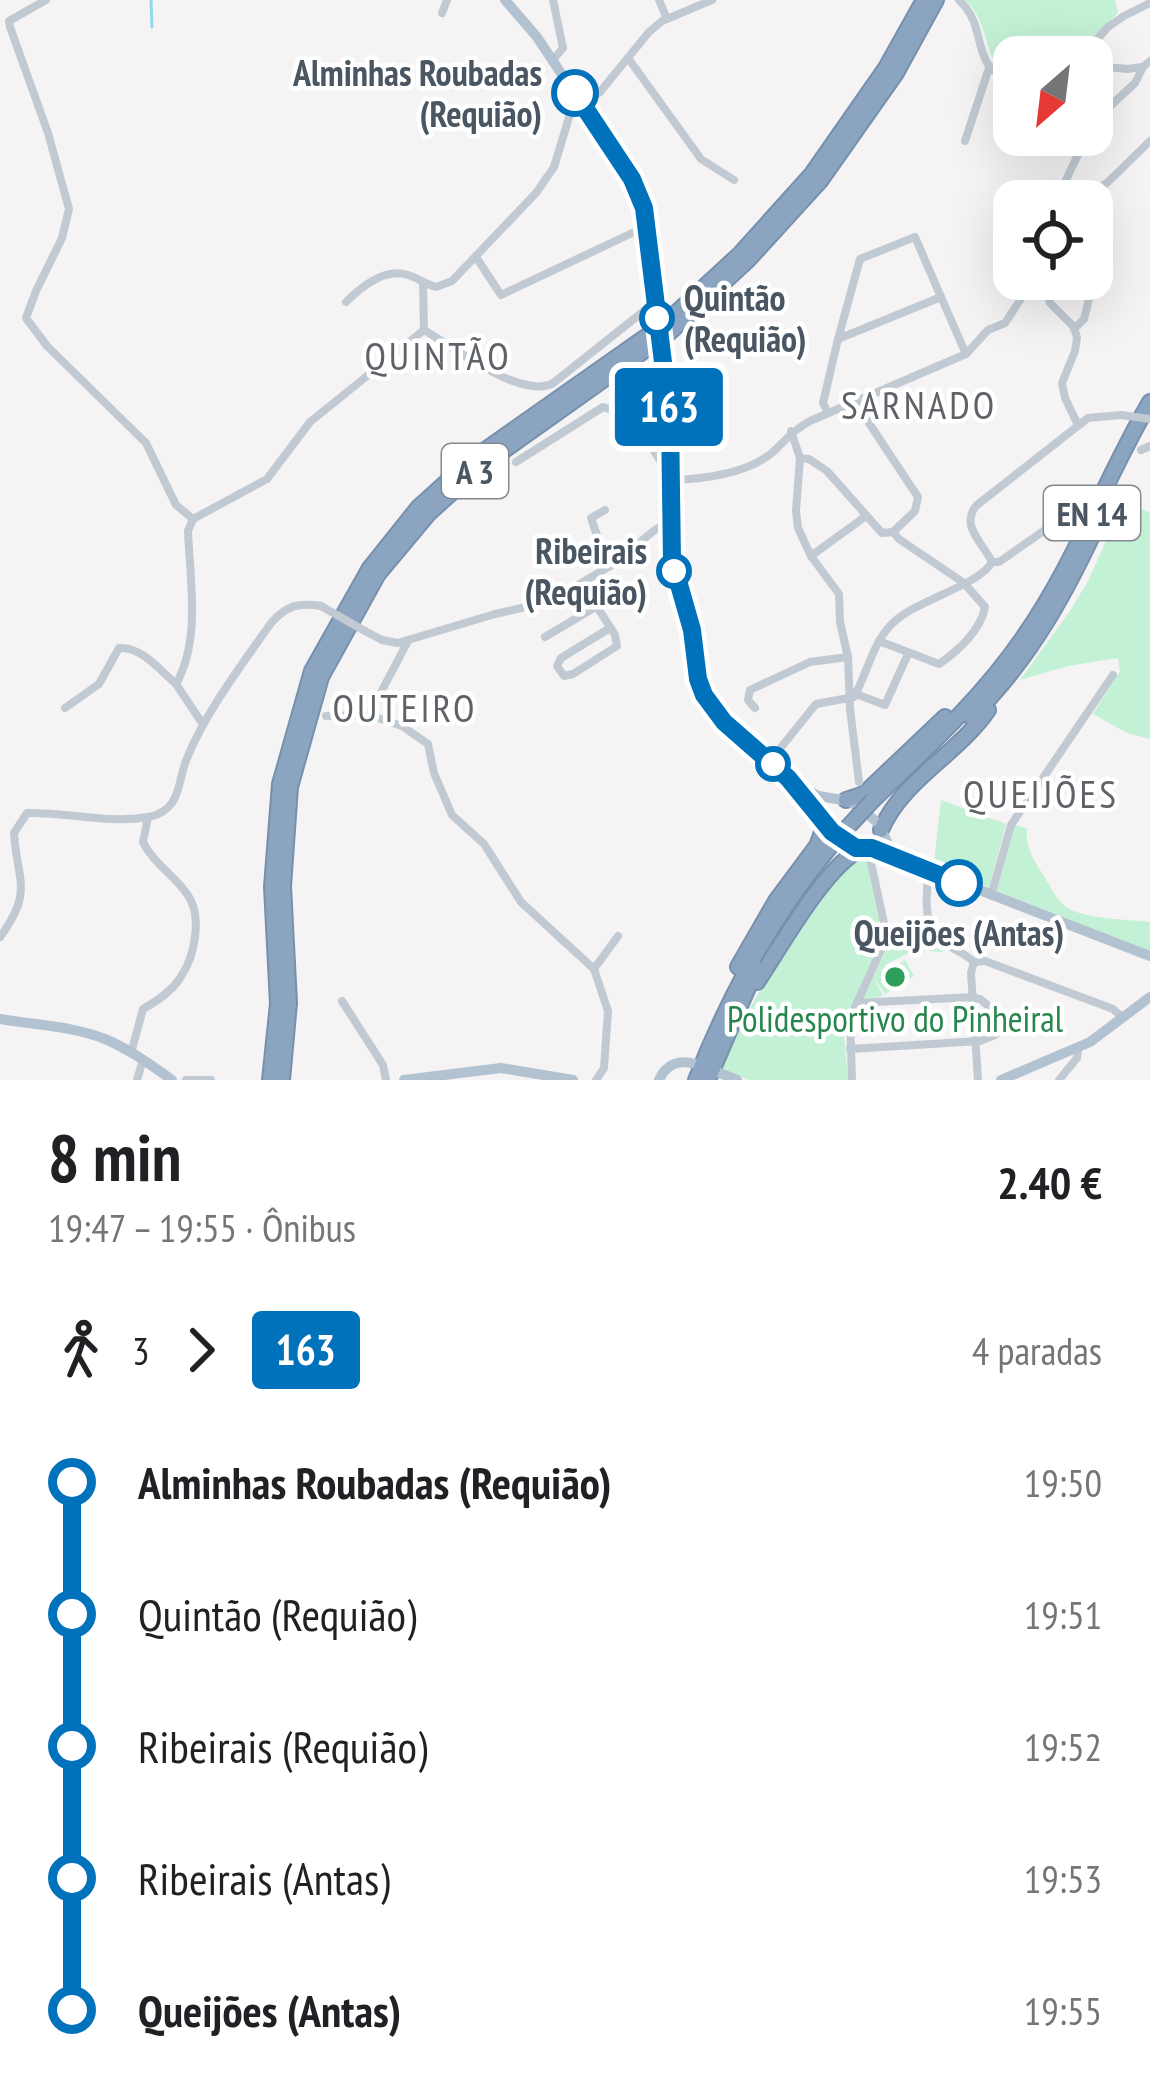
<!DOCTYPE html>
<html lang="pt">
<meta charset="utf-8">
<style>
:root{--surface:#fff;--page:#f2f2f2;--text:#202124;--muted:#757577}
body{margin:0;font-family:"PT Sans Narrow",sans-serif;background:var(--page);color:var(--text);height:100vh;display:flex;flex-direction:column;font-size:45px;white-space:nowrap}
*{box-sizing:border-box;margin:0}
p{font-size:39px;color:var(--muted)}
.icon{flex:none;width:66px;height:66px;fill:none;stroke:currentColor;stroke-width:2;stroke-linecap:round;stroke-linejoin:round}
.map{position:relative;height:1080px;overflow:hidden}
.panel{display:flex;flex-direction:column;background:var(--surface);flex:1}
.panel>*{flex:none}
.badge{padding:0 24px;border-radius:9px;font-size:42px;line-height:78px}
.needle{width:78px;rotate:208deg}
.buttons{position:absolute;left:993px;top:36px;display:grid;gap:24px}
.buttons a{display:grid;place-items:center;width:120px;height:120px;border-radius:24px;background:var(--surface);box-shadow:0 12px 48px #0002;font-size:60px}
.map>.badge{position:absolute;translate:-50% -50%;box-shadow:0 0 0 6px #fff}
.legs{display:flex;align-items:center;gap:18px;height:132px;padding:0 48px;font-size:39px}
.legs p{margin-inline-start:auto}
.head{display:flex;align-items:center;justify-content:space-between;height:204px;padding:0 48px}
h1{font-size:66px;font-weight:600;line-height:90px}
ul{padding:0 48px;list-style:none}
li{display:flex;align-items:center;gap:42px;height:132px;font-size:45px}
li i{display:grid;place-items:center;width:18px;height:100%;margin:0 15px;background:currentColor}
li i::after{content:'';width:30px;height:30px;margin:-15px;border:9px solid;border-radius:50%;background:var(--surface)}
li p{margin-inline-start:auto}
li:first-child i{background:linear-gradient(#0000 50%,currentColor 0)}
li:last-child i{background:linear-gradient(currentColor 50%,#0000 0)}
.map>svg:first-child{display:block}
</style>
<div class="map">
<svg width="1150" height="1080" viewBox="0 0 1150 1080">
<rect width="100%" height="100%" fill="#f5f3f3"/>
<g fill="#c3f1d5">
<path d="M965,0H1115L1118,13L1072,57H1014V69L996,66C985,45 984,15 965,0Z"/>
<polygon points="1121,508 1140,508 1150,513 1150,739 1127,733 1093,714 1120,671 1118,658 1068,666 1020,680 1070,611 1088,581"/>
<polygon points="941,800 1006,824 989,888 934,864"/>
<path d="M1014,825L1027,828C1025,845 1032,858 1042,873C1049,883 1055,898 1064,905C1081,920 1128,919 1150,922V951L997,891Z"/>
<path d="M866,858L883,938L843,1023L848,1080H749L719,1068C755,993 798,924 850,860Z"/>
<polygon points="916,930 919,930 921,939 925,939 925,932 930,932 947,949 942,952 915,950 885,965 887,971 905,960 914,976 885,994 874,978 883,996 864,1000 863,998 890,942 914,942"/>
</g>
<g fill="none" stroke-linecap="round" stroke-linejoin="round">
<polyline stroke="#90daee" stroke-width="3" points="151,0 152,27"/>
<defs>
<g id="highway">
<path d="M971,717C1032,658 1070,585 1104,510"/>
<polyline points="846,800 864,794 945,717"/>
<path d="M873,800C926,749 981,699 1023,638C1075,564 1105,479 1150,402"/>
<path d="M881,830C902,780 958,754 988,710"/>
<polyline points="738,967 776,901 817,846 825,824"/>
<path d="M757,982C780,948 825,866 861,849"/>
<polyline points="270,1080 278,1004 272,887 280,784 312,671 370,568 418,508 471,460 664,324 740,254 812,174 886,68 924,0"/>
<polyline points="282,1080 289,1003 283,886 290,787 321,677 378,574 429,513 479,468 669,333 748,260 820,181 896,73 936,0"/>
<path d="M696,1080C730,993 773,914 834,842"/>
<polyline points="708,1080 756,969"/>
</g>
</defs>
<use href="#highway" stroke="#7690ad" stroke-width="18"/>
<g stroke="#c1cad2" stroke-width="8">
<polyline points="46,0 9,21 10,27 48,133 69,209 62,238 36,291 26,318 47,346 146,443 176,505 193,519"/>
<polyline points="659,0 667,19"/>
<path d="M959,0C991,30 966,65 1014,82"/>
<polyline points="442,13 447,0"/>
<polyline points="1081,57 1108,27 1124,16 1150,3"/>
<polyline points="628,58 701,159 734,180"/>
<polyline points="553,60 563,48 553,0"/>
<polyline points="1092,66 1128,69 1142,67"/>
<polyline points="1092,123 1135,83 1143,67 1150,61"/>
<polyline points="965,141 989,68"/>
<path d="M1059,201C1061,185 1080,153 1087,135"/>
<polyline points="1081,201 1108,182 1150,141"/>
<polyline points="476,257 501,295 647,226"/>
<polyline points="1041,279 1050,303 1074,327 1077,338 1075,351 1062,383 1065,398 1078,425"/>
<polyline points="423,284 424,330"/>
<path d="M346,302C361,287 385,267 408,275C418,278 425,284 436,287L452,281L536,193L554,167L570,114L600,92L649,32L662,21L712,0"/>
<polyline points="1074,329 1084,319 1101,252"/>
<path d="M424,330C455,348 518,398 552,384L654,303"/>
<polyline points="838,339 860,259 915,237 941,297"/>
<polyline points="855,402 918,497 915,511 893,532"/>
<polyline points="828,413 823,403 838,339 941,297 966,354"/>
<polyline points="633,417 669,405"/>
<polyline points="791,431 800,458 796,511 798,528 811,556 839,594 840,622 848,657 850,709 859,782"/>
<polyline points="1141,450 1150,446"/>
<path d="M800,458L809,459L827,471L882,533L893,532L899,539L964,583L985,607C981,630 958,651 939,664L879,641"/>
<path d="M516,462L603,407L633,417L672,480C705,479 747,474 773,452C787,439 792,431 810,421L966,354L988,330L1005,323L1034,279"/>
<polyline points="605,510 591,518 608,567"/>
<polyline points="193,519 267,479 310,422 424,330"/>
<path d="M193,519L188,531C190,580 201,640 176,684L202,723"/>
<polyline points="811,556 866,516"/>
<path d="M992,562C983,543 959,525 977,505L1088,418L1121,415"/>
<polyline points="582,583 615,635 617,646 573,674 564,676 557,666 561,658 610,628"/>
<polyline points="365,631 382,640 398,643 495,614 552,601 613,564 656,529 671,522"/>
<polyline points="545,637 597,606"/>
<polyline points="856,694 885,705 908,654"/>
<path d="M65,708L99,684L119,648C141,646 160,670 176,684"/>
<polyline points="755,708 748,700 750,690 810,662 848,657"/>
<polyline points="369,715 402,726 428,744 434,773 452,815 484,844 521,902 594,969 608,1011 604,1068 596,1080"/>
<polyline points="326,716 369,715 408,641"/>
<path d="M770,761L816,704L854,697C868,672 873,640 895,621C918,600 981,584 992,562H999L1088,500"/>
<path d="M929,872C926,891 923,927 940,940C951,949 964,952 974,962L985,961L1113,1009L1122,1017"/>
<polyline points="991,896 1011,825 1113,675"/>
<path d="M0,937C34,891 17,881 14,833L27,813C67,812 108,824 149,817C182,810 177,782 187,758C207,710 241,666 271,623C286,606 298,602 321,606"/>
<polyline points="974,962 971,973 978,1080"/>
<polyline points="594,969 618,936"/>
<polyline points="342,1001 383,1065 386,1080"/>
<polyline points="857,1003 973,997"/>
<polyline points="850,1049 980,1041 995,1035 1003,1028 1004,1019 980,999 973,997"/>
<path d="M131,1053L143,1009C157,1001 171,992 180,978C195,957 203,915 187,894C174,875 153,863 143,842L148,817"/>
<polyline points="137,1080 143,1060"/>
<polyline points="186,1080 211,1080"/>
<polyline points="852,1080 850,1018 887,937 868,849"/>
<polyline points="1059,1080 1077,1058 1078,1048"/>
</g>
<g stroke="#b3c2d1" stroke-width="10">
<polyline points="505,0 537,37 637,188 645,217 658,322"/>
<polyline points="662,351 672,439 671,555 691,630 700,687 709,704 724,722 788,778 832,833 856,848 871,848 1150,956"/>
<polyline points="798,785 818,796 849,801 864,811 879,824 888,844 905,858"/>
<path d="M0,1019C34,1025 73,1026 105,1039C129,1049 151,1065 172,1080"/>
<polyline points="717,1072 737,1080"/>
<polyline points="404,1080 501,1068 573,1080"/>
<path d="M659,1080C666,1064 679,1059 696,1064"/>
<polyline points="1001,1080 1090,1042 1150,997"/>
</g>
<use href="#highway" stroke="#8ba5c1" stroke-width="14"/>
<defs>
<polyline id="highway-bridge" points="834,842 873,800"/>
</defs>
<use href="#highway-bridge" stroke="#7690ad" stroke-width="18" stroke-linecap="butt"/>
<g stroke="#c1cad2" stroke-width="8">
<polyline points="1121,415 1150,419"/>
<polyline points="321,606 365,631"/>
</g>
<use href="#highway-bridge" stroke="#8ba5c1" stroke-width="14"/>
</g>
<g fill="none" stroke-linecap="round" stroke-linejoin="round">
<defs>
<polyline id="line-1" points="575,93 632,179 644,208 670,419 672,560 692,630 698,679 704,695 724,722 788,778 832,832 856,848 872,848 959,883"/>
</defs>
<use href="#line-1" stroke="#fff" stroke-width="27"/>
<use href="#line-1" stroke="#0072bc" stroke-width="18"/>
</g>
<g fill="#fff" stroke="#0072bc" stroke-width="6">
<circle cx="575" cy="93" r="21"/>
<circle cx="657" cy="318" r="15"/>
<circle cx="674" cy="571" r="15"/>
<circle cx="773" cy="764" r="15"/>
<circle cx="959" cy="883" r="21"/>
</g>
<circle fill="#2e9e5b" stroke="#fff" stroke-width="4.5" cx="895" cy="977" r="12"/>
<g text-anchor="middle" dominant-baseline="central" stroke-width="9" stroke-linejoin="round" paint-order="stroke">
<g fill="#fff" stroke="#808990" stroke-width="3">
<rect x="442" y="444" width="66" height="54" rx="9"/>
<rect x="1044" y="486" width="96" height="54" rx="9"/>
</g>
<g font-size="33" font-weight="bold" fill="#4a5661">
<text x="475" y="471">A 3</text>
<text x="1092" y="513">EN 14</text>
</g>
<g font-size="36" font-weight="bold" fill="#4a5661" stroke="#fff" text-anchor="end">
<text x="542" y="72">Alminhas Roubadas<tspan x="542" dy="41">(Requião)</tspan></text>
<text x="684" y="297" text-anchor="start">Quintão<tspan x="684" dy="41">(Requião)</tspan></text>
<text x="647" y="550">Ribeirais<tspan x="647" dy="41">(Requião)</tspan></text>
<text x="959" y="932" text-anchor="middle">Queijões (Antas)</text>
</g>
<g font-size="36" fill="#27864d" stroke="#fff">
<text x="895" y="1018">Polidesportivo do Pinheiral</text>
</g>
<g font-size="39" letter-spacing="3" fill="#5f6368" stroke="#fff">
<text x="438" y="355">QUINTÃO</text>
<text x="919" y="404">SARNADO</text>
<text x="405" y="707">OUTEIRO</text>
<text x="1041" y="793">QUEIJÕES</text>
</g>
</g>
</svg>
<div class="buttons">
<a><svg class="needle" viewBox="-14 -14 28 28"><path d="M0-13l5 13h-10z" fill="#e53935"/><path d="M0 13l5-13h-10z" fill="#757577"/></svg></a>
<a><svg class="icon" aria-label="locate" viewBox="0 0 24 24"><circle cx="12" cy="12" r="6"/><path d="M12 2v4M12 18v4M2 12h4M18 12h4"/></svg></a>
</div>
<b class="badge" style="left:669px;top:407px;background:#0072bc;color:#fff">163</b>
</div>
<section class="panel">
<div class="head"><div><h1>8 min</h1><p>19:47 – 19:55 · Ônibus</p></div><b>2.40 €</b></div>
<div class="legs"><svg class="icon" aria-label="walk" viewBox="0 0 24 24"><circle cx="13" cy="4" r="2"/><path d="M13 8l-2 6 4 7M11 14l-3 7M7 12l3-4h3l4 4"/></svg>3<svg class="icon" aria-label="forward" viewBox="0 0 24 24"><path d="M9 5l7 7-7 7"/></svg><b class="badge" style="background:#0072bc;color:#fff">163</b><p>4 paradas</p></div>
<ul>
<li><i style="color:#0072bc"></i><b>Alminhas Roubadas (Requião)</b><p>19:50</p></li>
<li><i style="color:#0072bc"></i><span>Quintão (Requião)</span><p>19:51</p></li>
<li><i style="color:#0072bc"></i><span>Ribeirais (Requião)</span><p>19:52</p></li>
<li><i style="color:#0072bc"></i><span>Ribeirais (Antas)</span><p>19:53</p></li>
<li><i style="color:#0072bc"></i><b>Queijões (Antas)</b><p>19:55</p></li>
</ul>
</section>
